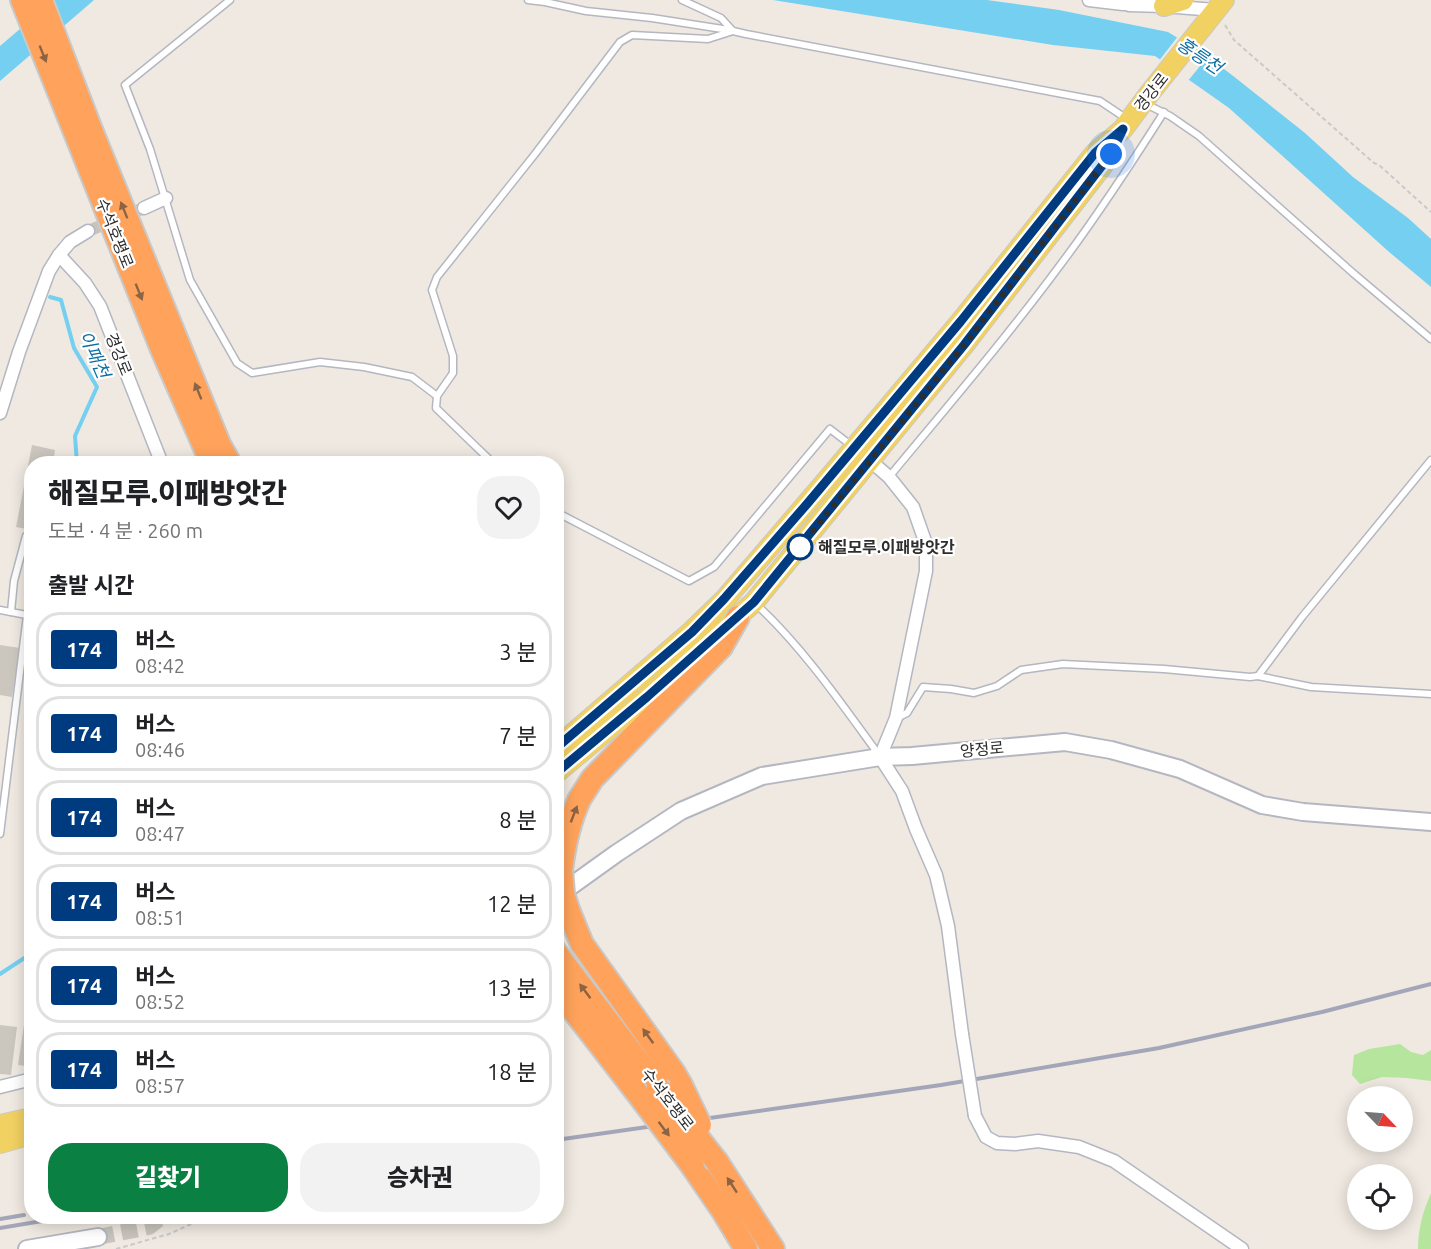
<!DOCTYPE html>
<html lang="ko">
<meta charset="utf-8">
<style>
:root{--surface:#fff;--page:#f2f2f2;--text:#202124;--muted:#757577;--line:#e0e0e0;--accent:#0b8043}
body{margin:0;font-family:Ubuntu,"Noto Sans KR",sans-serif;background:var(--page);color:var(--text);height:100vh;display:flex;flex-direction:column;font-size:22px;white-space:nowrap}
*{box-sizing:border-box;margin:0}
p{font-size:20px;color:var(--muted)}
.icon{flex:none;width:33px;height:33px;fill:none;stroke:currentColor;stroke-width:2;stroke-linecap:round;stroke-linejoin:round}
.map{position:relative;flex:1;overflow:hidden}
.details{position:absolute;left:24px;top:456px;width:540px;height:768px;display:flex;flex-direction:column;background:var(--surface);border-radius:24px;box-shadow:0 3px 15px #0003}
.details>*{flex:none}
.badge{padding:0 12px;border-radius:4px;font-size:21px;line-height:39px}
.needle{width:39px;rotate:115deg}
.fabs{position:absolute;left:1347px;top:1086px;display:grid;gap:12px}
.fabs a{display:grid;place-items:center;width:66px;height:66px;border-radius:50%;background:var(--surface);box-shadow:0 3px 15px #0003;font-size:30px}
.you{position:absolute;width:30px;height:30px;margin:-15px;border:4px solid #fff;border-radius:50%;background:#1a73e8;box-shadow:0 0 0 9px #1a73e833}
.map>.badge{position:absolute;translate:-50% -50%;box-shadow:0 0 0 3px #fff}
h2{padding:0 24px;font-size:22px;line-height:54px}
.round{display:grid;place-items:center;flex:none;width:63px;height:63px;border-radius:24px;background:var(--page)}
.head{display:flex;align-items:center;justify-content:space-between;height:102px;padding:0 24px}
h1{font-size:28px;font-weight:800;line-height:45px}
.action{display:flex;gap:12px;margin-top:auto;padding:12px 24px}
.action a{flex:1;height:69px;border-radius:24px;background:var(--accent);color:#fff;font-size:24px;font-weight:800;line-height:69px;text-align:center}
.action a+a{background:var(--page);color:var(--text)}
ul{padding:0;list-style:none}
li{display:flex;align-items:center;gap:18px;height:75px;margin:0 12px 9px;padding:0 12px;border:3px solid var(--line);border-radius:24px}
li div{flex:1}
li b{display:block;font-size:22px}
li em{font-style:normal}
li .badge{min-width:66px;font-weight:700;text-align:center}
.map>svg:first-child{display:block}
</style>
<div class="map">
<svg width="1431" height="1249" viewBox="0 0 1431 1249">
<rect width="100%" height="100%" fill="#efe9e1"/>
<g fill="#b6e59e">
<polygon points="1400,1044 1411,1052 1423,1055 1431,1050 1431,1081 1407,1078 1382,1077 1360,1084 1352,1075 1354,1055 1369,1049"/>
<path d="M1431,1193V1249H1418C1418,1229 1423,1211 1431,1193Z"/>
</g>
<g fill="#75cff0">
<polygon points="54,0 94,0 0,81 0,46"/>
<polygon points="773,0 987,0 1059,10 1168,32 1207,56 1237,79 1305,133 1353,177 1408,218 1431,239 1431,287 1388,251 1229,108 1155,56 1053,45"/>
</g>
<polygon fill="#efe9e1" points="1179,35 1210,54 1187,82 1158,62"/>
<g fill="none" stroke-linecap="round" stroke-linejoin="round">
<g stroke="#75cff0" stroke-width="4">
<polyline points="50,297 61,300 74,348 97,387 75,436 77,464"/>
<polyline points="0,974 32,953"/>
</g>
</g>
<g fill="#cbc7bf">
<polygon points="32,445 55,450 53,464 32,464 32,530 16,527"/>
<polygon points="0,645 20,648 12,697 0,695"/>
<polygon points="27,666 32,667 32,689 24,687"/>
<polygon points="25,1018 32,1019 32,1067 18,1065"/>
<polygon points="0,1025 17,1027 11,1075 0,1074"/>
</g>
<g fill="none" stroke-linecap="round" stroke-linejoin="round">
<polyline stroke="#c8c4bd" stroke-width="12" stroke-dasharray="12 6" stroke-linecap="butt" points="88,231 144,208"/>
<polyline stroke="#c8c4bd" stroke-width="16" stroke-dasharray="16 8" stroke-linecap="butt" points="98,1237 149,1227 163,1216"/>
<defs>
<g id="lane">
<polyline points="230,0 125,85 150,149 190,280 237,363 252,373 320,362 364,367 412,377 437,396"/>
<polyline points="528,0 545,2 586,11 652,18 729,30"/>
<polyline points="682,0 721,18 733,31 746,34 1100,101 1127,119"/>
<polyline points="1146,104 1170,116 1199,136 1353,273 1431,339"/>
<polyline points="494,464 436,408 437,396 453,373 453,356 432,290 437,277 535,154 620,42 632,35 708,39 733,31"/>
<path d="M889,477C947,407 1007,337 1061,264C1098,215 1131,164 1164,112"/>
<polyline points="556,512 689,581 714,567 830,429 852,446"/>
<path d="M757,605C804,649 841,703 879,755"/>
<polyline points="0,610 32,616"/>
<polyline points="11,612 14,581 26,536"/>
<polyline points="1258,676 1311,687 1431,694"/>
<polyline points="897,718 907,713 923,687 951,689 974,693 997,686 1021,670 1063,664 1164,669 1250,677 1258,676 1302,617 1431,460"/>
<polyline points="0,834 27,615"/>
</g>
<g id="street">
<polyline points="1089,0 1123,4"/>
<polyline points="1117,0 1129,5 1164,6 1215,10"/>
<polyline points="144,208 166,198"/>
<polyline points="59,255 85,283 100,306 162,464"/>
<polyline points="0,413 19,352 49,271 59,255 70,242 88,231"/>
<polyline points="866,457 889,477 913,507 926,544 926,571 896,718 880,757 902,791 916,829 936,875 948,926 962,1034"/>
<polyline points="0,1087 32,1079"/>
<polyline points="975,1116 986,1137 997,1143 1015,1144 1038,1141 1079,1147 1114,1161 1242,1249"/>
</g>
<g id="secondary">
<polyline points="557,896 617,853 681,811 762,776 880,757 912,756 1065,742 1111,750 1180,769 1262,805 1303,812 1431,822"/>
<polyline points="27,1249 98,1237"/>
</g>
<g id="primary">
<polyline points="1164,6 1183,0"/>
<polyline points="556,748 692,631 725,599 833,473 961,321 1095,153 1123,129 1149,94 1224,0"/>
<polyline points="556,773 647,697 754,602 964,345 1103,165"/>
<polyline points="0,1125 32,1118"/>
<polyline points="0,1143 32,1134"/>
</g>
<g id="highway">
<polyline points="22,0 161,347 212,464"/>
<polyline points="41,0 91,130 219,444 230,464"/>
<path d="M561,870C564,846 569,822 579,800C583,793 588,786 592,779L721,647L738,617"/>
<polyline points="569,912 582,944 674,1073 681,1085"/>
<polyline points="556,953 658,1087"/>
<polyline points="556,988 635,1090"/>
<polyline points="717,1162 773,1249"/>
<polyline points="693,1167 723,1211 746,1249"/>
</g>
</defs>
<use href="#lane" stroke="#b4b7c1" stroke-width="9"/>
<use href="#street" stroke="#b4b7c1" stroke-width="15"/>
<use href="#secondary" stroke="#b4b7c1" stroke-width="20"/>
<use href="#primary" stroke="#c9c9c9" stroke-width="22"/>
<use href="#highway" stroke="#c9c9c9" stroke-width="26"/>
<g stroke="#c9c9c9" stroke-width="2" stroke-dasharray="4.5 3" stroke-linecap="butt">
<polyline points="1225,25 1234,40 1374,163 1379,165 1431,212"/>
<polyline points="116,1249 169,1234 209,1216"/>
</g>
<use href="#lane" stroke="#fff" stroke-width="6"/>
<use href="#street" stroke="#fff" stroke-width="12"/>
<use href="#secondary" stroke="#fff" stroke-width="16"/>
<use href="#primary" stroke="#f2d163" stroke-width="20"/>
<use href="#highway" stroke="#ffa35c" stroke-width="22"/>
<g stroke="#a3a6b8" stroke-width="4">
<polyline points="556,1140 941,1085 1159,1048 1322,1012 1431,984"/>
<polyline points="0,1219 24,1215"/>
<polyline points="0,1228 72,1216"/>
</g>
<defs>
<polyline id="street-bridge" points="962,1034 975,1116"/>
<g id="highway-bridge">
<polyline points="561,870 563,894 569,912"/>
<polyline points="681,1085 700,1125"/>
<polyline points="658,1087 717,1162"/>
<polyline points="635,1090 693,1167"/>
</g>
</defs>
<use href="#street-bridge" stroke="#b4b7c1" stroke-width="15" stroke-linecap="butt"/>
<use href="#highway-bridge" stroke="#c9c9c9" stroke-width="26" stroke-linecap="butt"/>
<use href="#street-bridge" stroke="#fff" stroke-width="12"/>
<use href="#highway-bridge" stroke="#ffa35c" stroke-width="22"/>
</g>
<defs><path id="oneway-solid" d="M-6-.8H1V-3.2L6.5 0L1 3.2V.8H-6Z" transform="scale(1.5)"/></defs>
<g fill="#8c6343">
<use href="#oneway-solid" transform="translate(43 54) rotate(68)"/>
<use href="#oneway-solid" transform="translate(124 210) rotate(-112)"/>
<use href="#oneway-solid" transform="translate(139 292) rotate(68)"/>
<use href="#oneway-solid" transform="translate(198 391) rotate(-112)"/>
<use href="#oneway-solid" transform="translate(574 814) rotate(-69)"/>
<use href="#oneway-solid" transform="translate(585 991) rotate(-127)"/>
<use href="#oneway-solid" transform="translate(648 1036) rotate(-126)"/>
<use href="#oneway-solid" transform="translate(664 1129) rotate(53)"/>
<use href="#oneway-solid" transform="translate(732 1185) rotate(-123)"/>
</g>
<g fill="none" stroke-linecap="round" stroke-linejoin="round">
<defs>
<polyline id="line" points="556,748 692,632 724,599 807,504 961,321 1095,153 1123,129 1111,154 964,345 754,602 647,697 556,773"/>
</defs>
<use href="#line" stroke="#fff" stroke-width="14"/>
<use href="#line" stroke="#003b80" stroke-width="9"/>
<polyline stroke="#2e2e2e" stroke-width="6" stroke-dasharray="0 10.8" points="800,547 964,345 1111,154"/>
</g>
<circle fill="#fff" stroke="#003b80" stroke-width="3" cx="800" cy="547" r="12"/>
<g text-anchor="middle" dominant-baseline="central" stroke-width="4.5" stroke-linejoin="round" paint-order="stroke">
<g font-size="16" fill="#2e2e2e" stroke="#fff">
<text transform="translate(1151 92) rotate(-52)">경강로</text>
<text transform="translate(115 233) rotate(68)">수석호평로</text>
<text transform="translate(119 354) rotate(68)">경강로</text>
<text transform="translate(982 749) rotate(-5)">양정로</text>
<text transform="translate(668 1099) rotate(52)">수석호평로</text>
</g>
<g font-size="16" font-weight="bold" fill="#2e2e2e" stroke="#fff" text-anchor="start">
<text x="818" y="547">해질모루.이패방앗간</text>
</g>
<g font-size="18" font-style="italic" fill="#0d6fa3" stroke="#fff">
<text transform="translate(1200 55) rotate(34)">홍릉천</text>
<text transform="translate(95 354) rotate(66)">이패천</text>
</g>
</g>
</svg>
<div class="fabs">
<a><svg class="needle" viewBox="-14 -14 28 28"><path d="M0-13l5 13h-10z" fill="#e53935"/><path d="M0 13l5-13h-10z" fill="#757577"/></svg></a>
<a><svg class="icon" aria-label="locate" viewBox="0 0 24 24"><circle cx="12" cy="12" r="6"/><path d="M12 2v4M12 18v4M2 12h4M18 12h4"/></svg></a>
</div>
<div class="you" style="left:1111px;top:154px"></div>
<section class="details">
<div class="head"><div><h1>해질모루.이패방앗간</h1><p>도보 · 4 분 · 260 m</p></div><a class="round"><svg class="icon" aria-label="heart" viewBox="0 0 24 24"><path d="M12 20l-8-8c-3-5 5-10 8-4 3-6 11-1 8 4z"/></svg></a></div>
<h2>출발 시간</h2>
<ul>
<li><span class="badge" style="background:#003b80;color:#fff">174</span><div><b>버스</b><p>08:42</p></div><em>3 분</em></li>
<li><span class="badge" style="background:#003b80;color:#fff">174</span><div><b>버스</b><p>08:46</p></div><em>7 분</em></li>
<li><span class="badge" style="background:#003b80;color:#fff">174</span><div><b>버스</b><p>08:47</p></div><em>8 분</em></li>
<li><span class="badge" style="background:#003b80;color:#fff">174</span><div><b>버스</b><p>08:51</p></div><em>12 분</em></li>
<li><span class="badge" style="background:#003b80;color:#fff">174</span><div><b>버스</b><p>08:52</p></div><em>13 분</em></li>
<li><span class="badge" style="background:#003b80;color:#fff">174</span><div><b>버스</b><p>08:57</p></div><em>18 분</em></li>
</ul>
<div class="action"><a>길찾기</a><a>승차권</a></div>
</section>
</div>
